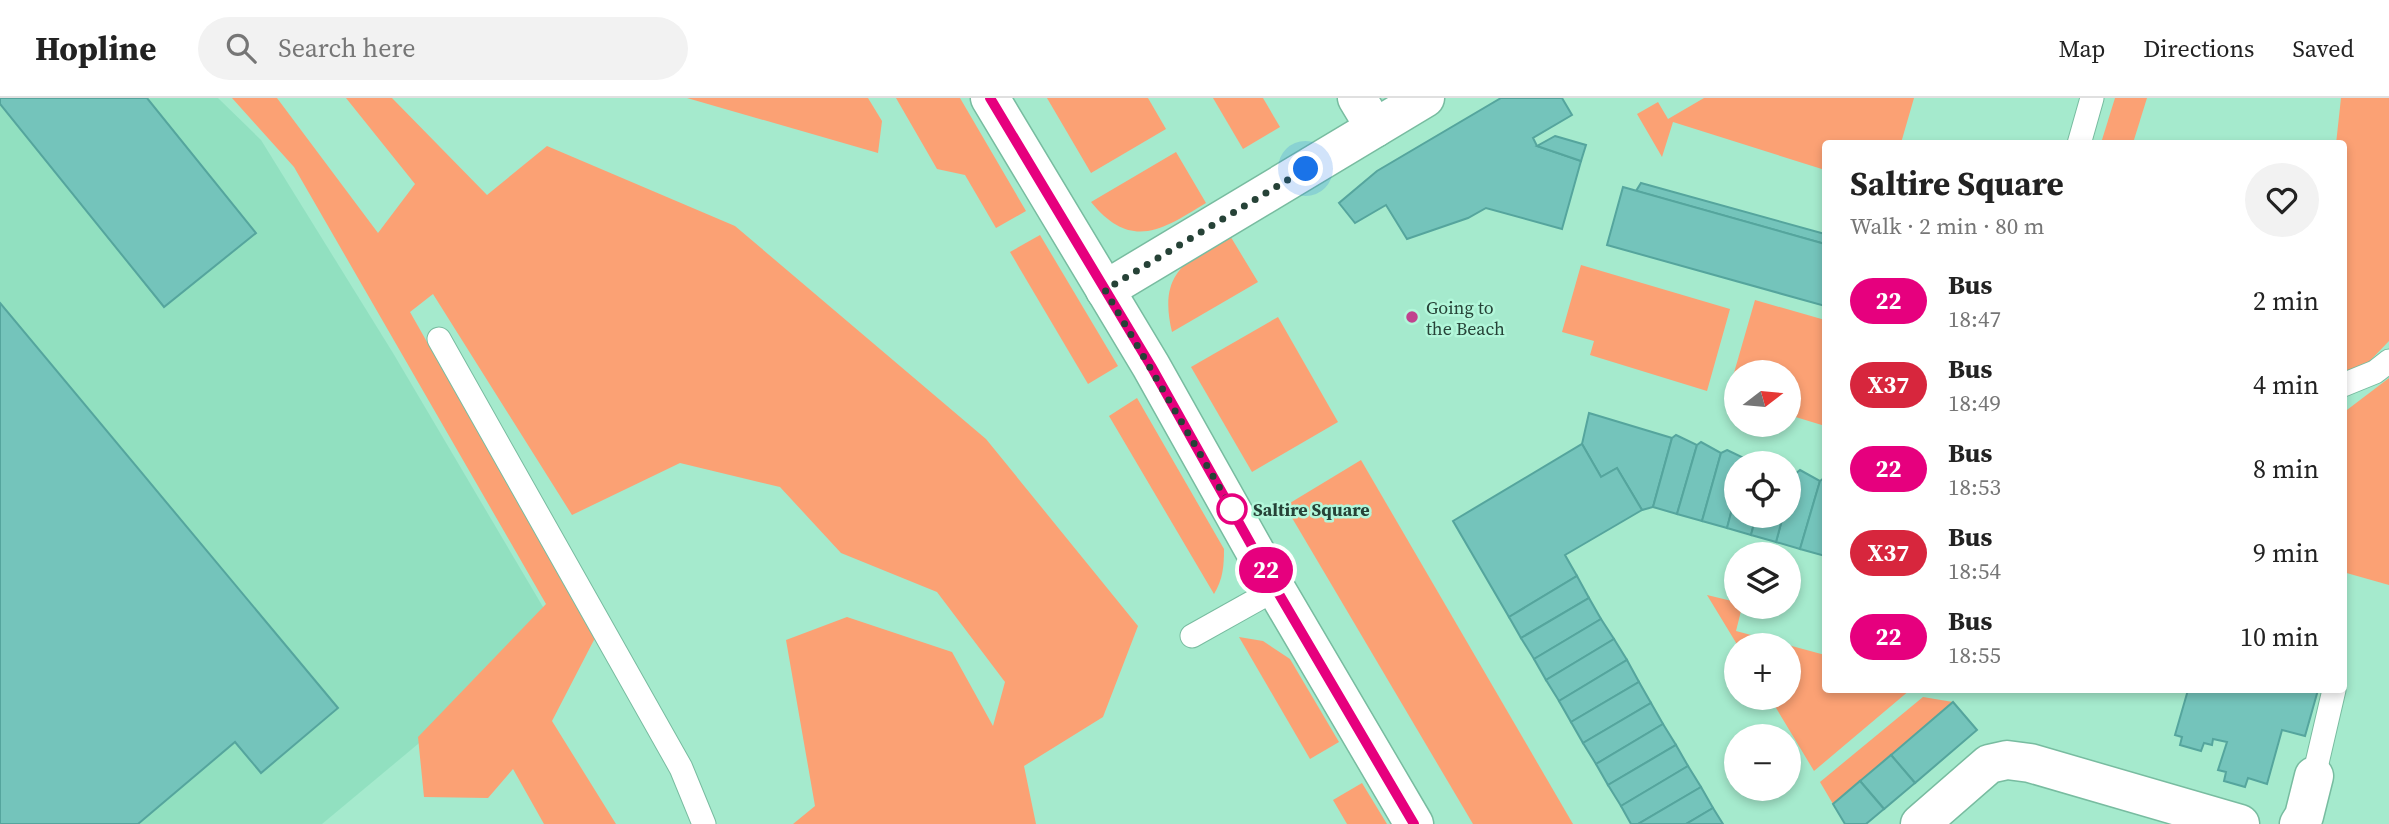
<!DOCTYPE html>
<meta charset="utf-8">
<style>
:root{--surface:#fff;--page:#f2f2f2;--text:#222;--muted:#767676;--line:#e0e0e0}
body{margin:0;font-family:"Source Serif 4",serif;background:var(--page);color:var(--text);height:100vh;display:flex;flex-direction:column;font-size:26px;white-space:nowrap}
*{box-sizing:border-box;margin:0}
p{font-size:23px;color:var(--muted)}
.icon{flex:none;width:38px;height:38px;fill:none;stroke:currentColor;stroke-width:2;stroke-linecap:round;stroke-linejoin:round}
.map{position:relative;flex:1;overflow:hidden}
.details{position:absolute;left:1822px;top:42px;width:525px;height:553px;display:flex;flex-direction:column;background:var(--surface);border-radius:7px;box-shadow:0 4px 10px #0003}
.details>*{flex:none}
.badge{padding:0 14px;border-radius:23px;font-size:24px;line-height:46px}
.needle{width:46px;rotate:74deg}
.fabs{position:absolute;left:1724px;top:262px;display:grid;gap:14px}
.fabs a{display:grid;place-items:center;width:77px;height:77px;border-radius:50%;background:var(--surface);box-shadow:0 4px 10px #0003;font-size:35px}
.you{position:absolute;width:35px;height:35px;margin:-18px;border:5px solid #fff;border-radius:50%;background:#1a73e8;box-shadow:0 0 0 10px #1a73e833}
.map>.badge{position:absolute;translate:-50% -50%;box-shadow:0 0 0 4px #fff}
.round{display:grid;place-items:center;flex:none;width:74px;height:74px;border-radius:37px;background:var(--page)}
.overview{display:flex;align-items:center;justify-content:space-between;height:119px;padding:0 28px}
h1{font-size:33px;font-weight:700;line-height:52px}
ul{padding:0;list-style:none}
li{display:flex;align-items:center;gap:21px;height:84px;padding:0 28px}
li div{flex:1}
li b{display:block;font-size:26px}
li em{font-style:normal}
li .badge{min-width:77px;font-weight:700;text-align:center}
header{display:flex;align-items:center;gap:42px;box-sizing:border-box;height:98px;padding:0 35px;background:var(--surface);border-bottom:2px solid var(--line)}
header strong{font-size:33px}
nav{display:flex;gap:38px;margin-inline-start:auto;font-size:24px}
.search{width:490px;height:63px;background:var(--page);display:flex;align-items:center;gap:18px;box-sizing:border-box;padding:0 24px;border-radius:38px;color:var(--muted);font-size:26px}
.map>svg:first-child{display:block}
</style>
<header>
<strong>Hopline</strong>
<div class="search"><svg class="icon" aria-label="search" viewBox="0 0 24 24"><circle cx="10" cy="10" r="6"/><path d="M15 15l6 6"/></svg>Search here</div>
<nav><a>Map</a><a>Directions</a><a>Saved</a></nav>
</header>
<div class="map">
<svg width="2389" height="726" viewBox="0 0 2389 726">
<rect width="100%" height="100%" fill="#a5eacd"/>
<polygon fill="#91e0c0" points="0,0 218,0 261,42 393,255 556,531 322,726 0,726"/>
<g fill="#fba174">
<polygon points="232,0 277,0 378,135 415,86 346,0 392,0 487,97 547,48 735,128 986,341 1138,528 1103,619 1024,668 1036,726 793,726 815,708 786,542 847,519 952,554 993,628 1005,584 937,494 841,455 780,389 680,365 572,417 433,196 410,214 595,540 552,623 616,726 544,726 513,671 488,700 424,699 418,639 546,506 294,69"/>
<polygon points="687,0 868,0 882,23 878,55"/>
<polygon points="896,0 960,0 1026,113 996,130 965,77 937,71"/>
<polygon points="1047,0 1148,0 1166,31 1091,75"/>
<polygon points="1213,0 1263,0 1280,29 1243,51"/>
<polygon points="1704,0 1914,0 1901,45 1825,46 1825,72 1673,24 1662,59 1637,16 1658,4 1668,21"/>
<polygon points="2115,0 2147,0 2133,45 2101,45"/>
<polygon points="2341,0 2389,0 2389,243 2364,269 2343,284 2343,46 2336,46"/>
<path d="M1176,54L1206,105C1162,132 1131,153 1091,104Z"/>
<path d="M1229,136L1258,184L1172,234C1158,175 1185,164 1229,136Z"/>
<polygon points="1040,137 1118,268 1088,286 1010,154"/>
<polygon points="1581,167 1730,211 1707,293 1590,257 1594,243 1562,234"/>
<polygon points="1755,202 1825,222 1825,328 1789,317 1788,275 1736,275 1736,302 1727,299"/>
<polygon points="1278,219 1338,324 1252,374 1191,269"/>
<polygon points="2389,280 2389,487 2343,474 2343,315"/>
<path d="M1137,300L1224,451C1224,468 1223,481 1214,496L1109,318Z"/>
<polygon points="1361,362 1573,726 1473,726 1285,408"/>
<polygon points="1707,497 1736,504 1736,509 1742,509 1736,533 1825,557 1825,592 1910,592 1814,673 1770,600 1788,600 1788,548 1738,548"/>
<polygon points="1239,539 1263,543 1290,561 1339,644 1310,661"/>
<polygon points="1923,599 1953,604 1833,706 1820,684"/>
<polygon points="1362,685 1387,726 1347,726 1333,702"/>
</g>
<g fill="#74c4bb" stroke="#55a59d" stroke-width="2">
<polygon points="0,0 147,0 256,135 164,209 0,6"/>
<polygon points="1501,0 1562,0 1572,17 1533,40 1537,48 1581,63 1562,131 1486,110 1468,120 1407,141 1386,107 1355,125 1339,105 1377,73"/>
<polygon points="1555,38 1586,47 1581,63 1537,48"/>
<polygon points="1641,85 1825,136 1825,146 1636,93"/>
<polygon points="1623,89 1825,146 1825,208 1607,147"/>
<polygon points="0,205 338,610 261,675 235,644 138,726 0,726"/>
<polygon points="1589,315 1672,340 1653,409 1642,412 1617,370 1601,379 1582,346"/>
<polygon points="1676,337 1697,347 1677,416 1653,409 1672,340"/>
<polygon points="1701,344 1721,355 1702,423 1677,416 1697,347"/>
<polygon points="1582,346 1601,379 1617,370 1642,412 1565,457 1577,478 1509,519 1453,423"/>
<polygon points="1727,352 1746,361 1745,366 1736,366 1736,396 1727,430 1702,423 1721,355"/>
<polygon points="1800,372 1820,383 1800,451 1776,444 1783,418 1788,418 1788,398 1795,376"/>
<polygon points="1825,379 1825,458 1800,451 1820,383"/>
<polygon points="1736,396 1736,418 1756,418 1751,437 1727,430"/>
<polygon points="1756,418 1783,418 1776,444 1751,437"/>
<polygon points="1577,478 1589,500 1521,540 1509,519"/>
<polygon points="1589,500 1601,521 1534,561 1521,540"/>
<polygon points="1601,521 1614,541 1546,582 1534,561"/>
<polygon points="1614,541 1627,562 1559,603 1546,582"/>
<polygon points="1627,562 1639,584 1571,624 1559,603"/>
<polygon points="1639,584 1651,605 1583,645 1571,624"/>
<polygon points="2188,592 2318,592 2305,638 2282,632 2267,686 2248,680 2245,689 2224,683 2226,674 2218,672 2227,644 2213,641 2212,647 2204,645 2201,653 2180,647 2182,639 2175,637"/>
<polygon points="1953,604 1977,632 1915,685 1891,657"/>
<polygon points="1651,605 1663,626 1596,666 1583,645"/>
<polygon points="1663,626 1676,647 1608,687 1596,666"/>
<polygon points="1676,647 1688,668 1621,708 1608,687"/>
<polygon points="1891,657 1915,685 1884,711 1860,683"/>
<polygon points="1688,668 1701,689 1638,726 1631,726 1621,708"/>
<polygon points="1860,683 1884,711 1866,726 1845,726 1833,706"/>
<polygon points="1701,689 1713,710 1686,726 1638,726"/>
<polygon points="1713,710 1723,726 1686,726"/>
</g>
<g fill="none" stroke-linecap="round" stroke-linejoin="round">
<defs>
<g id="service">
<polyline points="2079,46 2092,0"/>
<polyline points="439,241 681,670 704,726"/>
<polyline points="2343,287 2375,274 2389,263"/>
<polyline points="1192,538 1276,491"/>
<polyline points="2314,678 2334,592"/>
</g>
<g id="minor">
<polyline points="990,0 1151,268 1276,491 1414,726"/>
<polyline points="1357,0 1375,30"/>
<polyline points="1105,192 1425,0"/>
<polyline points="1920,726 1989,666 2007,662 2030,665 2240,726"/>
<polyline points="2299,726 2304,718 2314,678"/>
</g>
</defs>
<use href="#service" stroke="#78bca0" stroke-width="25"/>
<use href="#minor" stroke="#78bca0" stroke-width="41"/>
<use href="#service" stroke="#fff" stroke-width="23"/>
<use href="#minor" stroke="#fff" stroke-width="38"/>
</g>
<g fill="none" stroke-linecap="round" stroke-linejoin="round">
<defs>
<polyline id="line" points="990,0 1151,268 1276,491 1414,726"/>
</defs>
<use href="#line" stroke="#fff" stroke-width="16"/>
<use href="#line" stroke="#e6007e" stroke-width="10"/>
<polyline stroke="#264237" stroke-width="7" stroke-dasharray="0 12.6" points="1232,411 1105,192 1306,71"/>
</g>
<circle fill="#c1428e" stroke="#b2f7da" stroke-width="2.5" cx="1412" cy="219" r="7"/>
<circle fill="#fff" stroke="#e6007e" stroke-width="3.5" cx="1232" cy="411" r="14"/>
<g text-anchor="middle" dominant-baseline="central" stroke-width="5" stroke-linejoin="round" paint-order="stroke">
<g font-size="18" fill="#264237" stroke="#b2f7da" text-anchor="start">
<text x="1426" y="209">Going to<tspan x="1426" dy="21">the Beach</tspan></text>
</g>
<g font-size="18" font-weight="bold" fill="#264237" stroke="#b2f7da" text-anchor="start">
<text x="1253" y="411">Saltire Square</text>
</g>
</g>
</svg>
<div class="fabs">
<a><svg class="needle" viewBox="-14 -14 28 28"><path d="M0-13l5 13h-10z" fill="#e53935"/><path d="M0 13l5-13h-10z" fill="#767676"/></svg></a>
<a><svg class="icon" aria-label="locate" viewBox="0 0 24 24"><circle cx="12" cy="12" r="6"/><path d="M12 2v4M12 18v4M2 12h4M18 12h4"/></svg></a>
<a><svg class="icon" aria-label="layers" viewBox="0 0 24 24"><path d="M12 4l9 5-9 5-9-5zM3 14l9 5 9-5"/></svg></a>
<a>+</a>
<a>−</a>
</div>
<div class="you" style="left:1306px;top:71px"></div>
<b class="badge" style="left:1266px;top:472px;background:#e6007e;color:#fff">22</b>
<section class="details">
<div class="overview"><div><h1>Saltire Square</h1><p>Walk · 2 min · 80 m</p></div><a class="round"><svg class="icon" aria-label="heart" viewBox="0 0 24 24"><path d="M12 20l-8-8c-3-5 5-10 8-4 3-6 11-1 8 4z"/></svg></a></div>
<ul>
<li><span class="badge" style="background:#e6007e;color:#fff">22</span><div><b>Bus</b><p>18:47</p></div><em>2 min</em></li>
<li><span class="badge" style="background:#d7263d;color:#fff">X37</span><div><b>Bus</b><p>18:49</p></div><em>4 min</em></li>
<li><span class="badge" style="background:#e6007e;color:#fff">22</span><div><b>Bus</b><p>18:53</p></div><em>8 min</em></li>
<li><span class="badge" style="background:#d7263d;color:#fff">X37</span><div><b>Bus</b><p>18:54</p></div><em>9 min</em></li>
<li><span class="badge" style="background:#e6007e;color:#fff">22</span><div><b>Bus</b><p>18:55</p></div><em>10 min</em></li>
</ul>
</section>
</div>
